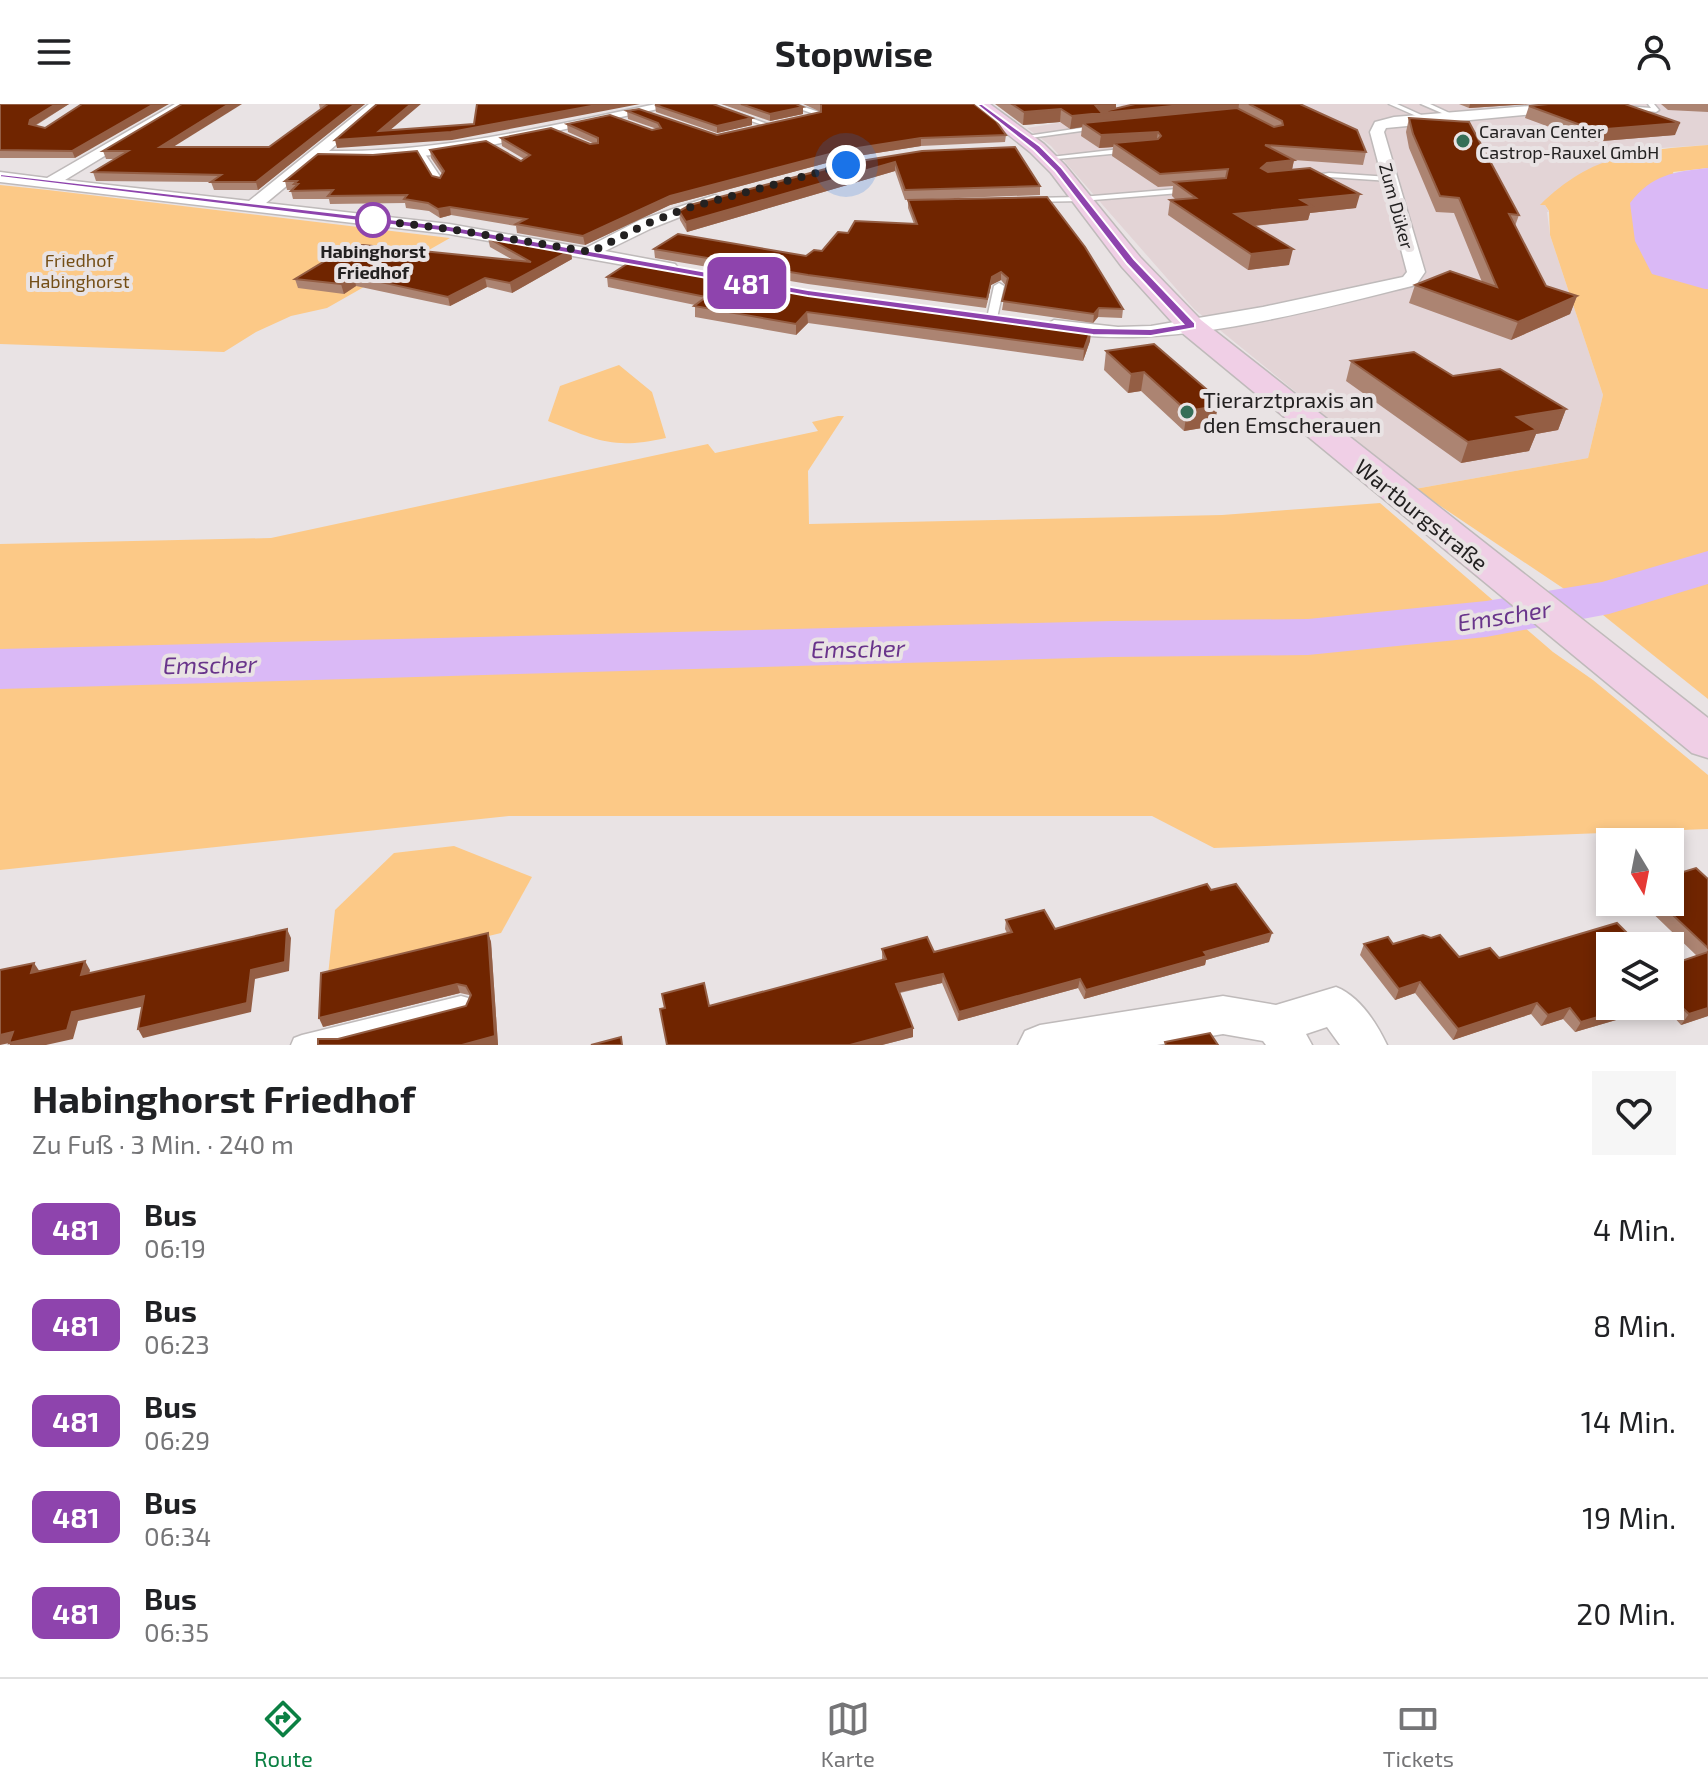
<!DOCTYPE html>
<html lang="de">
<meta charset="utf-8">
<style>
:root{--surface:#fff;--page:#f6f6f6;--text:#202124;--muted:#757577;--line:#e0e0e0;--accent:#0b8043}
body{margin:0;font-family:"Exo 2",sans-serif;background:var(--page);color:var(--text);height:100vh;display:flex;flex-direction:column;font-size:30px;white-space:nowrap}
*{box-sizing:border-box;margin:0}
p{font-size:26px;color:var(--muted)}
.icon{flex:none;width:44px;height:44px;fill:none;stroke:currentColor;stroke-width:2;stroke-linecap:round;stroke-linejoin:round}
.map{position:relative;height:941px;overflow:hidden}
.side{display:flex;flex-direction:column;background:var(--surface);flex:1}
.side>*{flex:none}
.badge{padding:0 16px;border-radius:12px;font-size:28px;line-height:52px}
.needle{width:52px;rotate:170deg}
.fabs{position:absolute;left:1596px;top:724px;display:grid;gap:16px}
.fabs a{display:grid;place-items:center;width:88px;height:88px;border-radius:0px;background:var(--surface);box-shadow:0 4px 12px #0003;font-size:40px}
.you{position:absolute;width:40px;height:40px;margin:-20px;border:6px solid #fff;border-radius:50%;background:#1a73e8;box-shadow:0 0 0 12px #1a73e833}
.map>.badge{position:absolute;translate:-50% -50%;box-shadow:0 0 0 4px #fff}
.round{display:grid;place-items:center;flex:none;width:84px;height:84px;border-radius:0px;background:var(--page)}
.summary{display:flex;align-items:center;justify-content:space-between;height:136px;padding:0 32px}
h1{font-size:38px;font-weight:700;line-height:60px}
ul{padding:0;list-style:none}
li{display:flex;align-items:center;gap:24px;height:96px;padding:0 32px}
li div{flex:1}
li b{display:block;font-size:30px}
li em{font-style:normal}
li .badge{min-width:88px;font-weight:700;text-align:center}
header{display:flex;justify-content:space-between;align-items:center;height:104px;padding:0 32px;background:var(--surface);font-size:36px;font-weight:700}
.tab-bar{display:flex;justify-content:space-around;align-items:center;height:112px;border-top:2px solid var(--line);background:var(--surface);font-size:22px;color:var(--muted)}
.tab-bar a{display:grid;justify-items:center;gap:4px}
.tab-bar .current{color:var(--accent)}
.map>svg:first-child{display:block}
</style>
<header><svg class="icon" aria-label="menu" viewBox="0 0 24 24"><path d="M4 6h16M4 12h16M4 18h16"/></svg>Stopwise<svg class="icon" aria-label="person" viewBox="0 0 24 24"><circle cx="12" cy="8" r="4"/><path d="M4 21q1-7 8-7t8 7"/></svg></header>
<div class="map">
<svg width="1708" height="941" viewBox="0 0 1708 941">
<rect width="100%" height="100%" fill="#e9e3e4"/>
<polygon fill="#e3d4d6" points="1119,0 1708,0 1708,41 1661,44 1545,101 1549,108 1547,108 1550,131 1603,291 1588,354 1415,385 1194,205 1051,42 1027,24 1130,7"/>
<g fill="#fcc987">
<path d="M1708,41V64L1673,68L1705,185H1708V595L1603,511L1415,385L1588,354L1603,291L1550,131L1549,107L1545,101H1540C1592,50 1638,46 1708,41Z"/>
<polygon points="0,81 48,86 450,134 327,204 291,212 256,228 224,248 0,240"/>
<path d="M619,261L652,288L666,334C612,346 597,336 548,317L560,282Z"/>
<polygon points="838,312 844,312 808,367 809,420 1222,411 1380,399 1553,548 1593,576 1708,671 1708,725 1214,744 1152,712 509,712 0,766 0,440 271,434 708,340 715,349 818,327 812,318"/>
<polygon points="454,742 532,773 501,829 328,871 335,806 394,749"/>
</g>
<path fill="#dab9f6" d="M1708,64V185H1705L1652,170L1635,137L1630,99C1653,70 1673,68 1708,64Z"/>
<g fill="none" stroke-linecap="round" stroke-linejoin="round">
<polygon fill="#dab9f6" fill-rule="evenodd" points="1708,447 1708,480 1609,510 1486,533 1308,551 1111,553 0,585 0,545 1111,517 1308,515 1486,497 1602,478"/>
<defs>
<g id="service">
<polygon points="703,0 712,0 776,23 771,24"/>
<polygon points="786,0 795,0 819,8 820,12 801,18 801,16 814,10"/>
<polygon points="1389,0 1397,0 1428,14 1423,15"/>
<polygon points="1421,0 1430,0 1456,12 1451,13"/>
<polygon points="1595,0 1651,4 1648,0 1654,0 1659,6 1656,8"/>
<polygon points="1101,21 1103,24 1023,35 1020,33"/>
<polygon points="1129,44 1132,48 1046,56 1042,54"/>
<polygon points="417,47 423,47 443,77 442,79 436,79"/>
<polygon points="1329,69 1390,73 1394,75 1390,77 1329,73 1305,75 1301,73"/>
<polygon points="1189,84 1193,86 1192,88 1081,97 1030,98 1026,96 1030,94 1081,93"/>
<polygon points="999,179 1004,182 997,214 992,217 987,214 994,182"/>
<polygon points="461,892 468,894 471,901 468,908 461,910 341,941 291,941 294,934 302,931"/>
</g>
<g id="minor">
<path d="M175,0H190L65,76L249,97L369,0H383L329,47C440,49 547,22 656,0H681L455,49L375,56L319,55L266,99L449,120L586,144L640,116L715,91L723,96L652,124L605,147L675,160L678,164L675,168L669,169L449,130L0,78V68L47,74Z"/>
<path d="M1555,0H1568L1571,3L1565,7L1386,24L1384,28L1425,168L1416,181C1312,207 1184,242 1078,231C1067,229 1052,231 1044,222L1054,216L1118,223L1151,222L1263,203L1403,173L1407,168L1370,28L1375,18L1394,13Z"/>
<path d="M1336,883C1359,892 1376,918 1387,941H1340L1327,923L1306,930L1312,941H1266L1263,937L1223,930L1157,941H1018L1025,927L1040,921L1223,892L1276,901Z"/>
</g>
<polygon id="secondary" points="970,0 990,0 1044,40 1065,61 1140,153 1201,216 1708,614 1708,654 1692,649 1181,228 1122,163 1051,69 1030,48"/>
</defs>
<use href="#service" stroke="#bfbaba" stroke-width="3"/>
<use href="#minor" stroke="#bfbaba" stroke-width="3"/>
<use href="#secondary" stroke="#bfbaba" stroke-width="3"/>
<use href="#service" fill="#fff" fill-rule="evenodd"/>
<use href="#minor" fill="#fff" fill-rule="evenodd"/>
<use href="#secondary" fill="#f0cfe6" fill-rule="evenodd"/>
</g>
<g fill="#ac8472">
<polygon points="0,0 69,0 35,22 45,24 82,0 75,54 0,54"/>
<polygon points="319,0 365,0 258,86 214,86 211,78 96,77 93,68 116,55 106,55 103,47 175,43 269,43 321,5 320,5"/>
<polygon points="721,0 796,0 803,3 803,10 770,17"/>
<polygon points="803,0 974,0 1006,31 1005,38 921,42 845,54 670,101 585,141 517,129 516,122 451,111 440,114 429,107 406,104 405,99 330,100 329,95 293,95 291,87 292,86 287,86 285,77 432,72 440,74 442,70 431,54 430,46 521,57 524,55 502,42 501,34 590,40 595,40 568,28 567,20 652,26 657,25 628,15 627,7 717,31 821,8"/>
<polygon points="995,0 1116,0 1116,4 1135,0 1300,0 1366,48 1363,61 1294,56 1292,66 1356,104 1310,109 1308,116 1255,122 1289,161 1248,166 1168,111 1170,96 1176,96 1172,92 1173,82 1158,83 1112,52 1113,43 1099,44 1081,32 1082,23 1070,25 1060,18 1023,21"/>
<polygon points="1459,0 1530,0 1469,4"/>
<polygon points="1661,0 1708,0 1708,8 1668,6"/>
<polygon points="655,1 752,14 752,21 717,29 656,8"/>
<polygon points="1529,2 1675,31 1590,38 1525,14"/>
<polygon points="1409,14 1519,111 1515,122 1546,182 1577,192 1570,210 1511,236 1409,199 1415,181 1482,178 1454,109 1436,108 1409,44 1406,28"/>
<polygon points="922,47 1040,82 1040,91 905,96 895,67 687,128 680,116 679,107"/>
<polygon points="908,96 1123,205 1122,214 1098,213 1093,219 1002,206 1006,182 1001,176 991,181 986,204 808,180 655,154 654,145 806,152 822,147 848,129 914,120 908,104"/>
<polygon points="488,134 572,155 512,189 487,183 450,202 356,182 344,190 298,184 295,175 513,156 490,143"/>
<polygon points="607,173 807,187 1091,225 1090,237 1083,257 808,219 796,231 695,213 695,201 608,183"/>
<polygon points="1106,247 1219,296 1214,322 1184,327 1141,287 1128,289 1104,266"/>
<polygon points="1351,257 1453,272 1566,305 1558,326 1536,330 1529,347 1461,359 1346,277"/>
<polygon points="1708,775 1708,912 1681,921 1664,902 1575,928 1563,915 1541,922 1531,910 1453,936 1415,889 1395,896 1360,851 1364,840 1393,840 1459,853 1499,854 1610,902 1670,902 1670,861 1697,852 1641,798 1670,798"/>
<polygon points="1211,786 1269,838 1206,856 1205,861 1084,895 1078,884 958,917 942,879 900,889 913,933 882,941 666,941 709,902 882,856 882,845 934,848 1007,829 1005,825 1006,816 1055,825"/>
<polygon points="488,829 491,838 498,941 338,935 466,902 470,893 469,891 460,889 323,923"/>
</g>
<g fill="#945e44">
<polygon points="56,0 69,0 32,23 29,20 30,16"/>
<polygon points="154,0 169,0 75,54 72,47"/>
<polygon points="229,0 242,0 162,50 160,43"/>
<polygon points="355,0 365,0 258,86 256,78"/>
<polygon points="411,0 421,0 382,33 451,28 602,0 640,0 452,36 337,44 335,36 379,27"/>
<polygon points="1100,0 1116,0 1116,7 1192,0 1239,0 1238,7 1083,19 1082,23 1070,25 1072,12"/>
<polygon points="1470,0 1530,0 1469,4"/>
<polygon points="803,3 803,10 770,17 770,10"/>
<polygon points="1061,5 1060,18 1023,21 1024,8"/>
<polygon points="752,14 752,21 717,29 717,22"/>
<polygon points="1680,19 1675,31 1590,38 1594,26"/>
<polygon points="1158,28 1156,40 1114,39 1113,43 1099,44 1101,31"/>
<polygon points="921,34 921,42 845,54 670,101 585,141 583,132 670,92 845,46"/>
<polygon points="1294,56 1291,70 1265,72 1261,64 1267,59"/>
<polygon points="895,58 895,67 687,128 686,118"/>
<polygon points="1360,90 1356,104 1310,109 1308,116 1233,124 1235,110 1301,96"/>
<polygon points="450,103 451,111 440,114 438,105"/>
<polygon points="1293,145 1289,161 1248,166 1251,150"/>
<polygon points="571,146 572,155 512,189 510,179"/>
<polygon points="1001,168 1001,176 991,181 986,204 992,173"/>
<polygon points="354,172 356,182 344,190 341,180"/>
<polygon points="485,174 487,183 450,202 448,193"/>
<polygon points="1577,192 1570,210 1511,236 1518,218"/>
<polygon points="1099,204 1098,213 1093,219 1094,210"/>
<polygon points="807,208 808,219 796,231 796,220"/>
<polygon points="1091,225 1090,237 1083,257 1084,245"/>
<polygon points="1144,268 1141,287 1128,289 1131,270"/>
<polygon points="1219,296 1214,322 1184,327 1187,307 1212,297"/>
<polygon points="1566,305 1558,326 1536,330 1529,347 1461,359 1468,338 1517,313"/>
<polygon points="287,825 291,834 289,867 255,875 251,908 143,934 138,925 251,866"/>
<polygon points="488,829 491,838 498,941 462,941"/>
<polygon points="1272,829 1269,838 1206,856 1205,861 1084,895 1086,886 1204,848"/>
<polygon points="85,857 90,866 87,880 81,871"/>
<polygon points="34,859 40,868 31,869"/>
<polygon points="943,870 942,879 896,889 896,880"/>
<polygon points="1080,875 1078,884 958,917 959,908"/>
<polygon points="1420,878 1415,889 1395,896 1399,885"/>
<polygon points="457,880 460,889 323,923 319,914"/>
<polygon points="144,892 150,901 78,917 73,935 46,941 10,941 9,939 72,908"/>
<polygon points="1537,899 1531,910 1453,936 1458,925"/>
<polygon points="1635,902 1664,902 1575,928 1581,918"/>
<polygon points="1570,904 1563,915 1541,922 1548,911"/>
<polygon points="1708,904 1708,912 1681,921 1689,910"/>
<polygon points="913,924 913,933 882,941 850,941"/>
<polygon points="13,928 19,937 0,941 0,931"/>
</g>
<g fill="#702500" stroke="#945e44" stroke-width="2">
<polygon points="0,0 56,0 30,16 29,20 45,24 82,0 154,0 72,47 0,46"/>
<polygon points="182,0 229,0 160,43 269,43 328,0 355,0 256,78 211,78 221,71 93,68 128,47 103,47"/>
<polygon points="377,0 411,0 379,27 474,20 477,0 602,0 451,28 335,36"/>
<polygon points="662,0 713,0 752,14 717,22 655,1"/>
<polygon points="741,0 796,0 803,3 770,10"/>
<polygon points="821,0 974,0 996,17 1006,31 921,34 845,46 670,92 583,132 516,120 526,115 450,103 438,105 428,99 404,95 407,91 328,92 333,86 291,87 298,80 294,80 297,77 285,77 318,50 373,51 417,47 432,72 440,74 444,67 430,46 486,37 521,57 530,51 501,34 551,24 590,40 598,39 598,34 567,20 610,11 652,26 661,24 658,19 627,7 639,5 717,31 821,8"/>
<polygon points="1012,0 1100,0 1095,1 1101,8 1135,0 1192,0 1072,12 1061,5 1024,8"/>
<polygon points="1249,0 1300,0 1357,26 1366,48 1265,41 1294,56 1267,59 1261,64 1268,68 1310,64 1360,90 1301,96 1312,102 1235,110 1293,145 1251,150 1170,96 1196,94 1174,78 1226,74 1228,65 1160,70 1114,39 1158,35 1161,32 1158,28 1101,31 1083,19 1237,4 1274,23 1283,21 1282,17"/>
<polygon points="1548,0 1625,0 1680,19 1594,26 1529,2"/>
<polygon points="1409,14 1469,18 1519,111 1509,110 1546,182 1577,192 1518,218 1415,181 1450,167 1497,183 1459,94 1440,92 1413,30"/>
<polygon points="1015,43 1040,82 905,86 895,58 686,118 679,107 690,101 848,59 922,47"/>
<polygon points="1047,93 1085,143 1123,205 1099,204 1094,210 1002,197 1008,174 1001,168 992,173 987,195 808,171 654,145 678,130 806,152 814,146 822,147 838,128 848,129 855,117 917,120 908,96"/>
<polygon points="488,134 571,146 510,179 485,174 448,193 354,172 341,180 295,175 348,143 363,141 531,158"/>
<polygon points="633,156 807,187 1091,225 1084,245 807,208 796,220 694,202 706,193 607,173"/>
<polygon points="1154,240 1219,296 1212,297 1218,302 1187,307 1144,268 1131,270 1106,247"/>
<polygon points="1414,248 1453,272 1500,265 1566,305 1517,313 1537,326 1468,338 1351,257"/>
<polygon points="1696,764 1708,775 1708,844 1659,798 1670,798 1670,772"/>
<polygon points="1207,780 1211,786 1236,780 1272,829 1204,848 1207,852 1086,886 1080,875 959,908 943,870 896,880 913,924 850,941 667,941 660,905 665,904 662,890 704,879 709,902 886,855 882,845 927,833 934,848 1012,828 1006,816 1044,806 1055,825"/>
<polygon points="1617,819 1640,842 1610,842 1610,902 1635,902 1581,918 1570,904 1548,911 1537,899 1458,925 1420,878 1399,885 1364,840 1388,833 1393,840 1423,831 1431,834 1440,831 1459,853 1490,844 1499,854"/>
<polygon points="287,825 285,858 251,866 247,899 138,925 144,892 72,908 67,926 9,939 13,928 0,931 0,866 34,859 31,869 85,857 81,871"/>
<polygon points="488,829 495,932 462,941 318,941 318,935 338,935 466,902 471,891 466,882 457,880 319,914 321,869"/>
<polygon points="1708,848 1708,904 1689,910 1670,892 1670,861"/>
<polygon points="1210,929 1218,941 1166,941 1165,938"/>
<polygon points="621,933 622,941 591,941"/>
</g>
<polygon fill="#8e44ad" stroke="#fff" stroke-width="2" points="976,0 982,0 1040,42 1061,63 1134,155 1195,219 1195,224 1151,232 1093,231 808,192 449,128 0,73 0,70 449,122 808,186 1093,224 1151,225 1183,220 1127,160 1055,67 1034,46"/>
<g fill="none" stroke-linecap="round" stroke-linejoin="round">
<polyline stroke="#232121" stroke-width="8" stroke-dasharray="0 14.4" points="373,116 365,115 449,125 591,148 646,120 684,105 846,61"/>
</g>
<g fill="#356e57" stroke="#e9e3e4" stroke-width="3">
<circle cx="1463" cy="37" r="8"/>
<circle cx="1187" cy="308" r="8"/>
</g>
<circle fill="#fff" stroke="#8e44ad" stroke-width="4" cx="373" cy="116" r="16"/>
<g text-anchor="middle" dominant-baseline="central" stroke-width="8" stroke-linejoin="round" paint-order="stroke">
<g font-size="18" fill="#232121" stroke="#e9e3e4" text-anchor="start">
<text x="1479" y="27">Caravan Center<tspan x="1479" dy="21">Castrop-Rauxel GmbH</tspan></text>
</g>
<g font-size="18" fill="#232121" stroke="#e9e3e4">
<text transform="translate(1397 102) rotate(75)">Zum Düker</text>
</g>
<g font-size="18" font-weight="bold" fill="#232121" stroke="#e9e3e4">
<text x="373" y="147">Habinghorst<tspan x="373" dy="21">Friedhof</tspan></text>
</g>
<g font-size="18" fill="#744e16" stroke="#e9e3e4">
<text x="79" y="156">Friedhof<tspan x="79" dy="21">Habinghorst</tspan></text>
</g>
<g font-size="22" fill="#232121" stroke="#e9e3e4" text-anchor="start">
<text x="1203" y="295">Tierarztpraxis an<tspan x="1203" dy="25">den Emscherauen</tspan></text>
</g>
<g font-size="22" fill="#232121" stroke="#e9e3e4">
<text transform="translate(1422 410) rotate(39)">Wartburgstraße</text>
</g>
<g font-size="24" font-style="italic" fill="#69348b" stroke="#e9e3e4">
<text transform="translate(1504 511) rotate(-9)">Emscher</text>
<text transform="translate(858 544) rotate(-1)">Emscher</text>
<text transform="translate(210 560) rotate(-1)">Emscher</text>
</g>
</g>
</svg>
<div class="fabs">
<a><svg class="needle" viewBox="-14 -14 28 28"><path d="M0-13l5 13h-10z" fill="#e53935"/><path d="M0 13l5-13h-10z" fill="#757577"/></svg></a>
<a><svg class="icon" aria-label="layers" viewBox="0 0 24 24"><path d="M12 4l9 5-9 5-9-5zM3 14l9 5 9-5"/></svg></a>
</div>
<div class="you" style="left:846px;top:61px"></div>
<b class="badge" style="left:747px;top:179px;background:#8e44ad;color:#fff">481</b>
</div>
<section class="side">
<div class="summary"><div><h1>Habinghorst Friedhof</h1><p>Zu Fuß · 3 Min. · 240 m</p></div><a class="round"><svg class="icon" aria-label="heart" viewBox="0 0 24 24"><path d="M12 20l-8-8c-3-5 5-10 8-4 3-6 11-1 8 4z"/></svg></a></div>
<ul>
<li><span class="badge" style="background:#8e44ad;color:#fff">481</span><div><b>Bus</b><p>06:19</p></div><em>4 Min.</em></li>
<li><span class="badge" style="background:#8e44ad;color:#fff">481</span><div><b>Bus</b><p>06:23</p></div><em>8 Min.</em></li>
<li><span class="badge" style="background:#8e44ad;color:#fff">481</span><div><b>Bus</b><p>06:29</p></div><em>14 Min.</em></li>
<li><span class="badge" style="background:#8e44ad;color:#fff">481</span><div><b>Bus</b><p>06:34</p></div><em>19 Min.</em></li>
<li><span class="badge" style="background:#8e44ad;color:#fff">481</span><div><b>Bus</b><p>06:35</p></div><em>20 Min.</em></li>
</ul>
</section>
<nav class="tab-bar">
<a class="current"><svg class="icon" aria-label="directions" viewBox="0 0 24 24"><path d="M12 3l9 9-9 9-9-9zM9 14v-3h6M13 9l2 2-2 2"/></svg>Route</a>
<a><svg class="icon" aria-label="map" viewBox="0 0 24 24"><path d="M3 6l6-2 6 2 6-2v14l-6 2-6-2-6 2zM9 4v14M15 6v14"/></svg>Karte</a>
<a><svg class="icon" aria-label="tickets" viewBox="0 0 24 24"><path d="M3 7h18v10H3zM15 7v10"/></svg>Tickets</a>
</nav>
